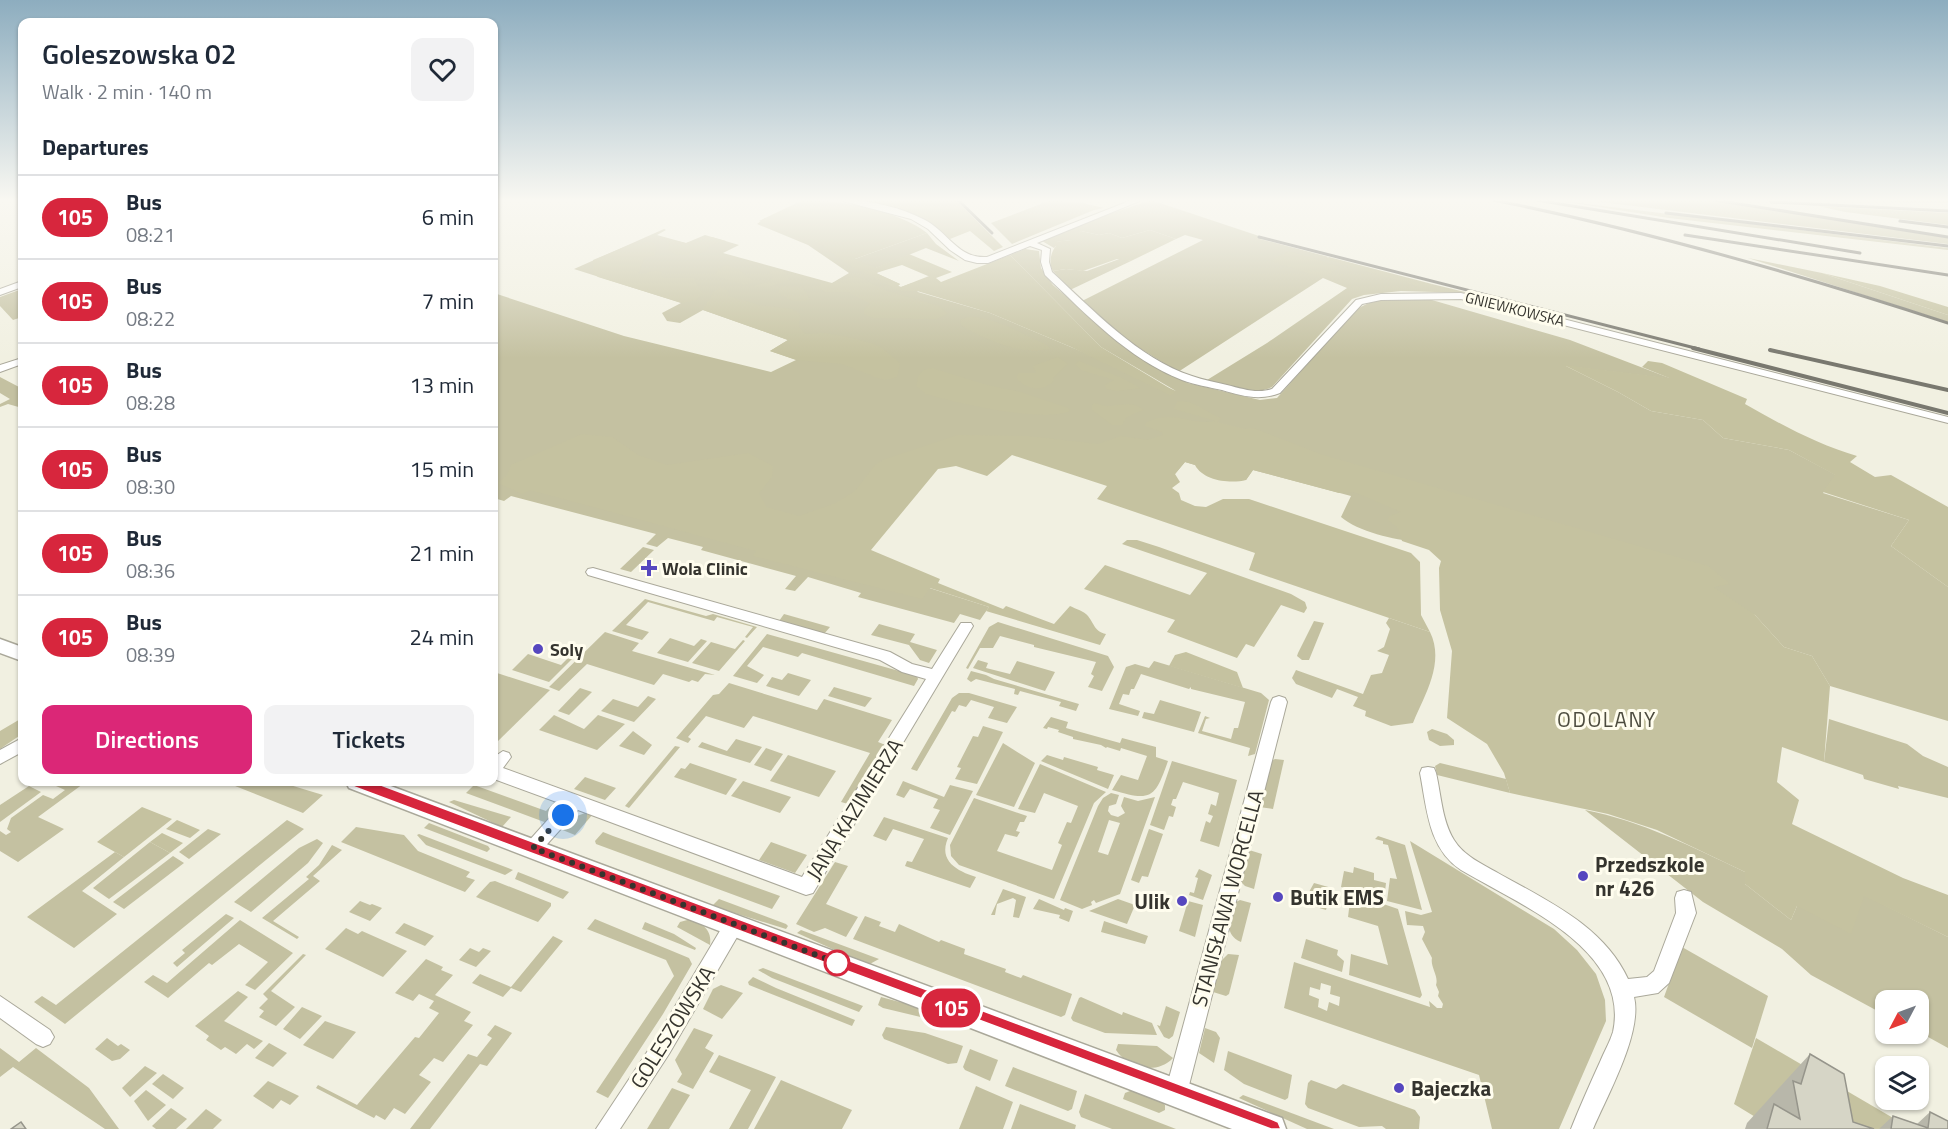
<!DOCTYPE html>
<meta charset="utf-8">
<style>
:root{--surface:#fff;--page:#f2f2f3;--text:#1f2937;--muted:#747a83;--line:#e0e1e3;--accent:#db2777}
body{margin:0;font-family:"Titillium Web",sans-serif;background:var(--page);color:var(--text);height:100vh;display:flex;flex-direction:column;font-size:22px;white-space:nowrap}
*{box-sizing:border-box;margin:0}
p{font-size:20px;color:var(--muted)}
.icon{flex:none;width:33px;height:33px;fill:none;stroke:currentColor;stroke-width:2;stroke-linecap:round;stroke-linejoin:round}
.map{position:relative;flex:1;overflow:hidden}
.sheet{position:absolute;left:18px;top:18px;width:480px;height:768px;display:flex;flex-direction:column;background:var(--surface);border-radius:12px;box-shadow:0 2px 4px #0004}
.sheet>*{flex:none}
.badge{padding:0 12px;border-radius:20px;font-size:21px;line-height:39px}
.needle{width:39px;rotate:229deg}
.controls{position:absolute;left:1875px;top:990px;display:grid;gap:12px}
.controls a{display:grid;place-items:center;width:54px;height:54px;border-radius:12px;background:var(--surface);box-shadow:0 2px 4px #0004;font-size:30px}
.you{position:absolute;width:30px;height:30px;margin:-15px;border:4px solid #fff;border-radius:50%;background:#1a73e8;box-shadow:0 0 0 9px #1a73e833}
.map>.badge{position:absolute;translate:-50% -50%;box-shadow:0 0 0 3px #fff}
h2{padding:0 24px;font-size:22px;line-height:54px}
.round{display:grid;place-items:center;flex:none;width:63px;height:63px;border-radius:12px;background:var(--page)}
.headline{display:flex;align-items:center;justify-content:space-between;height:102px;padding:0 24px}
h1{font-size:28px;font-weight:600;line-height:45px}
.primary-button{display:flex;gap:12px;margin-top:auto;padding:12px 24px}
.primary-button a{flex:1;height:69px;border-radius:12px;background:var(--accent);color:#fff;font-size:24px;font-weight:600;line-height:69px;text-align:center}
.primary-button a+a{background:var(--page);color:var(--text)}
ul{padding:0;list-style:none}
li{display:flex;align-items:center;gap:18px;height:84px;padding:0 24px;border-top:2px solid var(--line)}
li div{flex:1}
li b{display:block;font-size:22px}
li em{font-style:normal}
li .badge{min-width:66px;font-weight:700;text-align:center}
.map>svg:first-child{display:block}
</style>
<div class="map">
<svg width="1948" height="1129" viewBox="0 0 1948 1129">
<rect width="100%" height="100%" fill="#f1f0e1"/>
<g fill="#c4c1a1" fill-rule="evenodd">
<polygon points="1051,200 1083,203 1104,208 1094,210 1012,244 991,223"/>
<path d="M1151,200L1262,237L1260,239L1329,257L1327,258L1430,287L1432,284L1469,293L1401,291L1364,295L1352,299L1272,387C1253,397 1227,385 1207,380L1267,343L1347,288L1323,278L1178,372L1125,339L1082,301L1203,240L1185,235L1176,239L1150,230L1122,238L1109,233L1099,235L1081,231L1071,238V240L1056,242V246L1054,248L1042,241L1109,214Z"/>
<polygon points="1554,200 1948,248 1948,250 1669,218"/>
<polygon points="1584,200 1710,200 1948,238 1948,244"/>
<polygon points="1799,200 1948,200 1948,203"/>
<polygon points="1818,206 1948,213 1948,225 1845,212"/>
<path d="M765,218L855,259L927,233L936,244L959,261L926,248L876,268L881,271L876,273L900,284L898,286L901,287L912,283L918,292L990,313L1176,391L1101,347L1010,255L1025,249L1039,251L1041,268L1053,285L1124,346L1188,383L1260,400L1277,398L1356,310C1375,296 1402,298 1425,298L1570,340L1672,379L1566,366L1618,392L1651,411L1703,420L1723,438L1789,450L1836,475L1823,493L1909,520L1891,546L1948,587V721L1830,686L1812,656L1784,647L1755,615L1416,541C1396,541 1357,531 1341,517L1351,496L1253,470L1246,480L1185,462L1175,474L1037,452L936,460L854,564L989,607L980,620L960,614L954,623L858,597L861,593L808,577L795,591L785,589L796,576L701,550L703,547L668,538L657,547L646,544L656,534L511,496L504,501L494,498V293L624,336L771,372L796,360L770,351L788,340L703,310L680,323L667,321L662,313L681,303L574,269L664,229L666,230L657,235L686,243L705,235L739,245L723,253L832,283L849,273L808,245L757,224Z"/>
<polygon points="1122,258 1131,261 1070,290 1053,271 1066,269 1087,271"/>
<polygon points="1748,258 1822,273 1948,315 1948,322"/>
<polygon points="22,289 22,317 13,320 0,306 0,297"/>
<polygon points="0,377 19,387 22,386 22,408 8,404 0,407 0,404 10,399 0,393"/>
<polygon points="643,547 654,550 631,572 620,569"/>
<polygon points="645,599 706,616 713,614 757,627 747,638 745,637 753,627 717,617 714,621 648,602 626,625 649,632 642,640 612,631"/>
<polygon points="784,614 830,627 824,634 779,621"/>
<path d="M1389,618L1430,632C1445,663 1425,694 1413,723L1391,726L1365,716L1366,711L1353,706L1358,697L1337,689L1332,698L1296,684L1292,678L1296,670L1363,694L1371,675L1382,673L1389,655L1377,651L1384,647L1390,629L1386,623Z"/>
<polygon points="1314,621 1324,623 1309,660 1302,660 1297,656 1298,653"/>
<polygon points="998,622 1108,656 1114,667 1102,691 1088,687 1094,676 1091,674 1096,662 1034,647 1034,645 1000,636 993,648 980,648 968,669 966,668 989,627"/>
<polygon points="879,624 915,634 910,642 937,650 929,663 920,660 909,645 871,635"/>
<polygon points="605,632 639,643 632,651 715,675 705,674 698,682 692,680 689,682 663,674 654,685 587,664 559,691 549,687"/>
<polygon points="767,634 917,676 918,679 914,686 802,653 798,657 763,647 747,666 764,675 757,683 733,676"/>
<polygon points="670,638 694,646 701,639 707,641 688,662 657,653"/>
<polygon points="743,640 745,641 719,671 692,663 711,642 735,649"/>
<polygon points="528,654 561,665 570,656 574,657 549,682 512,670"/>
<polygon points="978,660 988,663 986,668 1010,674 1017,661 1055,672 1045,691 973,668"/>
<polygon points="1154,661 1261,693 1269,700 1255,754 1248,756 1250,748 1198,733 1205,716 1210,718 1206,719 1202,731 1231,739 1234,728 1238,728 1245,702 1191,689 1191,687 1189,689 1141,674 1134,689 1131,689 1129,695 1123,694 1119,704 1140,711 1138,716 1109,709 1126,667 1135,664 1149,668"/>
<polygon points="971,671 986,675 994,679 1079,704 1076,711 1059,706 1061,702 1020,691 1018,695 1014,694 1015,689 976,679 971,682 967,679"/>
<polygon points="494,672 550,690 494,745"/>
<polygon points="788,673 811,680 799,696 766,686 772,677 782,680"/>
<polygon points="729,683 817,710 824,699 892,720 878,742 888,746 852,805 841,802 870,753 753,716 744,728 706,716 688,737 691,739 688,743 676,738 713,695 719,694"/>
<polygon points="834,687 872,698 865,707 828,696"/>
<polygon points="580,688 592,692 569,715 558,711"/>
<polygon points="959,693 969,693 1017,707 1007,723 988,718 994,707 971,700 966,707 959,705 955,712 952,711 917,771 911,769 952,698"/>
<polygon points="648,696 656,699 634,722 601,711 613,699 638,707"/>
<polygon points="1160,700 1201,712 1194,732 1142,718 1144,712 1154,714"/>
<polygon points="554,715 584,729 598,715 625,724 597,750 539,730"/>
<path d="M1051,717L1068,722L1066,728L1120,743L1122,738L1156,747V757L1168,761C1155,798 1152,802 1112,790L1121,775L1138,780L1147,756L1121,748L1120,751L1107,747L1106,748L1101,745L1073,739V737L1058,732L1059,730L1048,727L1047,729L1043,728Z"/>
<polygon points="1829,719 1907,744 1923,756 1948,767 1948,798 1898,786 1899,789 1864,779 1863,775 1824,762"/>
<polygon points="983,726 1003,732 977,784 955,779 961,768 957,767 973,736 978,737"/>
<polygon points="1432,729 1447,734 1454,740 1454,745 1440,746 1429,740 1427,732"/>
<polygon points="633,731 652,745 644,755 619,746"/>
<polygon points="736,739 762,747 750,763 698,747 702,742 727,751"/>
<polygon points="1003,743 1035,763 1014,807 976,795"/>
<polygon points="675,746 680,747 629,808 625,806"/>
<polygon points="766,748 783,754 771,771 754,765"/>
<polygon points="788,755 836,771 819,797 770,781"/>
<polygon points="1047,755 1063,760 1064,757 1098,767 1097,770 1114,775 1108,789 1041,761"/>
<polygon points="1275,759 1284,760 1273,809 1259,807 1271,761"/>
<polygon points="1172,761 1237,780 1219,847 1200,841 1206,821 1210,823 1213,816 1208,814 1211,804 1216,806 1219,793 1183,782 1176,799 1173,799 1171,805 1176,807 1173,817 1169,816 1164,830 1150,825"/>
<polygon points="690,763 737,779 726,795 674,777 681,768 685,769"/>
<polygon points="1440,763 1506,779 1510,793 1437,775 1435,766"/>
<polygon points="1040,764 1106,792 1094,803 1054,899 959,865 951,856 950,845 974,798 1027,816 1024,822 1020,822 1016,831 1020,832 1017,837 1005,834 997,851 1052,870 1062,845 1058,843 1067,822 1071,823 1078,806 1044,793 1035,813 1018,809"/>
<polygon points="585,777 616,788 605,800 574,789"/>
<polygon points="743,781 791,797 780,813 731,796"/>
<polygon points="903,781 944,797 950,785 973,791 950,835 930,828 940,810 933,808 938,799 910,789 904,798 896,795"/>
<polygon points="62,782 77,782 83,784 38,817 64,829 18,862 0,851 0,831 6,835 11,832 7,829 11,818 43,795 53,799 65,790 56,786"/>
<polygon points="225,782 280,782 323,795 303,813"/>
<polygon points="474,785 546,811 555,801 560,805 560,808 547,823 466,793"/>
<polygon points="29,786 41,792 0,822 0,805"/>
<path d="M1111,793L1119,795L1116,804L1109,806L1108,811L1111,815L1118,817L1125,813L1121,806L1124,797L1138,801L1155,797L1120,894L1096,903L1094,900L1091,902L1092,905L1082,909L1060,900L1098,806L1103,798ZM1109,820L1120,823L1108,855L1098,852Z"/>
<polygon points="454,800 511,817 502,827 449,802"/>
<path d="M1585,810C1642,821 1692,847 1745,872V884L1791,920L1797,906L1864,895L1948,937V1048L1919,1032L1918,1000H1886L1885,1015L1811,975L1782,949L1703,902Z"/>
<polygon points="585,813 593,814 575,835 560,829 569,819"/>
<path d="M884,817L948,838C938,861 957,871 976,877L970,888L905,866L907,861L912,862L924,839L893,829L886,841L873,836Z"/>
<polygon points="287,820 304,829 65,1024 34,1002 42,996 56,1005"/>
<polygon points="429,823 488,846 490,849 487,852 424,828"/>
<polygon points="356,827 404,835 418,851 470,872 466,877 475,880 465,892 341,842"/>
<polygon points="208,829 221,834 189,859 179,852"/>
<polygon points="1149,829 1163,834 1148,877 1142,876 1139,883 1131,880"/>
<polygon points="603,832 613,836 780,896 772,909 596,844 595,841"/>
<polygon points="419,834 513,870 505,875 426,845 417,835"/>
<polygon points="1378,836 1405,845 1422,910 1387,901 1390,878 1397,879 1388,845 1383,844 1383,841 1375,839"/>
<polygon points="317,839 323,843 308,863 251,912 234,902 299,848"/>
<path d="M1410,841L1554,929L1577,950L1596,974L1605,1000L1606,1021L1559,1129H1492L1479,1075L1284,1008L1294,962L1430,1007L1429,1001L1437,1008H1442L1443,1004L1438,996L1439,992L1436,985C1439,976 1430,967 1432,958L1422,939L1425,932L1423,926L1407,925L1405,911L1421,915L1432,912ZM1321,983L1331,986L1330,994L1340,997L1339,1006L1329,1002L1327,1011L1318,1007L1319,999L1309,995L1310,987L1320,990Z"/>
<polygon points="150,842 170,853 109,899 93,888"/>
<polygon points="771,842 807,855 795,873 759,860"/>
<polygon points="332,845 342,850 313,876 320,881 273,921 299,937 297,939 262,918 309,879 306,877 319,865"/>
<polygon points="1249,850 1262,854 1254,889 1245,886 1241,882"/>
<polygon points="115,852 124,857 82,891 117,914 74,948 27,917"/>
<polygon points="173,856 184,863 124,909 113,902"/>
<polygon points="835,862 848,866 826,904 858,917 846,937 825,928 814,932 796,924"/>
<polygon points="1354,867 1374,873 1374,880 1386,883 1384,900 1341,887 1344,871 1353,873"/>
<polygon points="1199,869 1212,875 1203,900 1189,895 1190,892 1194,893 1198,878 1195,877"/>
<polygon points="518,872 569,892 563,899 515,879"/>
<polygon points="495,881 551,903 551,906 538,922 476,897 490,882"/>
<polygon points="1314,883 1332,888 1326,910 1299,902 1302,891 1309,892"/>
<polygon points="1003,889 1026,897 1019,918 1013,917 1016,900 1013,898 997,904 995,915 991,915"/>
<polygon points="1351,893 1398,909 1422,995 1420,998 1349,975 1351,954 1388,965 1378,926 1348,917"/>
<polygon points="719,899 786,924 788,926 786,929 712,906"/>
<polygon points="1039,899 1064,910 1065,908 1073,911 1069,922 1059,918 1060,915 1033,909"/>
<polygon points="1118,899 1135,905 1127,924 1089,911"/>
<path d="M1240,900L1251,903L1241,942C1223,934 1230,919 1234,903Z"/>
<polygon points="360,901 370,905 372,904 382,908 370,921 349,912"/>
<polygon points="1188,901 1203,905 1195,937 1179,931"/>
<polygon points="226,914 234,918 177,967 173,963 185,953 182,950"/>
<polygon points="865,916 881,922 879,926 895,932 899,924 939,942 941,940 965,949 964,954 1006,969 1005,972 1021,978 1023,975 1072,994 1065,1015 1061,1017 853,939"/>
<polygon points="595,919 689,958 692,964 663,1014 608,1098 596,1092 674,976 666,960 587,929"/>
<path d="M691,919C703,924 712,930 710,945L677,927L680,922Z"/>
<polygon points="240,920 293,953 255,990 245,985 268,962 239,944 212,965 209,963 168,998 144,982 153,975 167,983"/>
<polygon points="1104,921 1148,936 1145,944 1101,932"/>
<polygon points="645,922 674,934 696,948 695,950 642,929"/>
<polygon points="404,923 434,936 425,946 395,933"/>
<polygon points="346,928 358,934 362,931 407,951 383,977 325,949"/>
<polygon points="801,930 879,959 868,965 797,933"/>
<polygon points="553,936 563,941 521,992 511,988 503,997 472,983 480,974 511,987"/>
<polygon points="1306,939 1338,950 1337,955 1344,961 1342,972 1301,958"/>
<polygon points="1682,947 1768,996 1752,1048 1664,997"/>
<polygon points="470,948 479,952 483,948 491,951 476,967 459,960"/>
<polygon points="303,954 306,955 271,991 295,1007 276,1026 259,1017 264,1011 259,1008 268,999 263,994"/>
<polygon points="1228,954 1239,955 1229,994 1226,996 1213,992 1220,962"/>
<polygon points="426,959 443,967 441,970 453,975 435,995 471,1012 464,1021 473,1025 443,1062 434,1058 419,1075 431,1082 405,1114 394,1108 385,1120 376,1115 374,1118 316,1088 318,1085 357,1105 415,1037 419,1038 439,1013 429,1008 434,1001 419,994 413,1001 395,993"/>
<polygon points="763,968 863,1006 859,1012 772,978 758,970"/>
<polygon points="753,977 776,988 855,1020 852,1026 749,985 748,982"/>
<polygon points="721,985 743,993 722,1019 703,1009 713,989"/>
<polygon points="238,991 248,997 224,1021 263,1041 254,1049 247,1044 236,1054 225,1047 221,1050 206,1040 209,1036 195,1026"/>
<polygon points="881,997 933,1011 933,1020 883,1008 878,1005"/>
<polygon points="1081,997 1122,1015 1123,1012 1152,1023 1157,1035 1105,1033 1073,1021 1071,1018 1079,998"/>
<polygon points="1166,1006 1180,1012 1173,1036 1169,1039 1164,1037 1157,1025 1160,1026"/>
<polygon points="302,1007 322,1016 300,1039 283,1029"/>
<polygon points="325,1021 356,1032 333,1059 303,1045"/>
<polygon points="495,1025 512,1033 487,1066 480,1064 430,1129 410,1129 468,1054 477,1057 492,1038 487,1035"/>
<polygon points="886,1027 925,1033 963,1046 957,1063 948,1064 884,1039 882,1035"/>
<polygon points="694,1028 713,1035 705,1048 714,1053 693,1089 677,1082 682,1074 675,1060"/>
<polygon points="1205,1028 1216,1032 1220,1038 1214,1063 1199,1053"/>
<polygon points="107,1038 118,1046 121,1044 130,1050 120,1059 112,1061 95,1049"/>
<polygon points="269,1043 287,1053 273,1067 255,1058"/>
<path d="M1118,1044L1157,1046L1173,1058C1157,1075 1128,1069 1116,1050Z"/>
<polygon points="0,1048 19,1062 36,1048 89,1088 119,1129 105,1129 13,1067 0,1077"/>
<polygon points="970,1049 998,1060 990,1081 965,1070 963,1067"/>
<polygon points="1228,1051 1292,1075 1288,1098 1285,1100 1244,1084 1224,1070"/>
<polygon points="719,1055 776,1077 748,1129 729,1129 751,1090 709,1072"/>
<polygon points="145,1066 157,1073 130,1097 122,1088"/>
<polygon points="1013,1067 1077,1091 1072,1109 1068,1111 1005,1086"/>
<polygon points="163,1074 184,1088 173,1099 152,1084"/>
<polygon points="781,1080 852,1110 842,1129 754,1129"/>
<polygon points="1311,1080 1336,1089 1343,1084 1415,1110 1420,1117 1419,1129 1386,1129 1382,1126 1359,1127 1308,1108 1305,1104 1308,1083"/>
<polygon points="268,1081 299,1096 290,1105 281,1100 273,1109 253,1096"/>
<polygon points="976,1086 1013,1102 1003,1129 959,1129"/>
<polygon points="672,1088 690,1095 669,1129 647,1129"/>
<polygon points="1135,1089 1162,1102 1165,1105 1165,1110 1159,1113 1123,1099 1125,1093"/>
<polygon points="146,1090 166,1105 148,1121 134,1101"/>
<polygon points="1085,1094 1176,1129 1112,1129 1081,1117 1079,1112"/>
<polygon points="1243,1095 1334,1129 1307,1129 1239,1098"/>
<polygon points="1020,1104 1076,1125 1075,1129 1011,1129"/>
<polygon points="171,1108 187,1119 176,1129 156,1129 152,1126"/>
<polygon points="206,1109 222,1120 213,1129 186,1129"/>
</g>
<g fill="#c5c2a0" fill-rule="evenodd">
<path d="M803,200C840,200 898,210 927,233L855,259L875,268L909,254L952,272L936,278L941,282L1010,255L1101,347L1176,392L1170,395L1071,347L990,313L917,291H902L888,285L851,266L817,242L759,221ZM902,265L928,276H929L901,287L898,286L900,284L876,273Z"/>
<polygon points="853,200 956,200 1003,247 994,251 970,231 950,239 924,220"/>
<path d="M1150,230L1176,239L1131,261L1117,259L1083,271L1066,269L1053,271C1048,263 1051,252 1056,246L1053,242L1071,240L1066,237L1070,233L1081,231L1099,235L1109,233L1122,238Z"/>
<polygon points="712,237 726,241 711,245 703,252 689,255 675,254 668,249 670,240 686,243"/>
<polygon points="653,242 656,245 655,255 644,258 638,275 657,270 662,272 661,275 664,278 694,278 702,293 697,300 682,303 598,277 593,273 593,260 634,243"/>
<polygon points="1289,251 1340,267 1323,278 1271,261"/>
<polygon points="1329,257 1432,284 1431,287 1423,288 1326,259"/>
<polygon points="726,265 739,270 754,281 745,285 719,277 716,275 718,269"/>
<polygon points="772,269 782,270 789,275 788,280 767,288 752,287 772,279 773,277 769,271"/>
<polygon points="1822,273 1880,286 1948,307 1948,315"/>
<polygon points="856,276 887,291 939,306 948,314 936,319 873,318 864,314 864,310 870,303 848,292 825,292 817,288 821,283 832,283"/>
<path d="M783,286L803,288L810,299C800,304 788,301 779,293V289Z"/>
<polygon points="721,288 727,290 729,296 758,305 792,309 800,314 799,327 805,334 826,333 857,339 879,346 900,363 897,377 886,380 878,378 842,364 797,360 770,351 788,340 703,310 714,291"/>
<path d="M968,317C994,316 1024,335 1047,345L1049,349C1020,355 985,340 961,325L960,320Z"/>
<path d="M1058,357L1068,364L1053,378L1054,381C1042,391 1032,391 1019,381L1017,377L1019,373H1036L1033,366Z"/>
<polygon points="1079,361 1122,378 1140,388 1116,391 1107,389 1105,385 1114,380 1081,370 1075,364"/>
<path d="M1648,361L1662,363L1747,399L1745,404C1780,424 1818,445 1857,456L1850,462L1875,477L1891,475L1948,507V587L1891,546L1909,520L1823,492L1835,475L1789,450L1723,438L1703,420L1651,411L1618,392L1564,365L1669,378L1642,367Z"/>
<path d="M932,368L987,385L1020,392L1068,408L1070,411C1042,423 957,403 926,394L916,386C919,374 919,370 932,368Z"/>
<path d="M1178,401C1196,401 1205,412 1221,418L1217,422L1245,429L1253,428L1320,454L1708,566L1730,584L1713,587L1755,615L1784,647L1812,656L1830,686L1824,762L1782,747L1777,782L1799,800L1792,824L1903,878L1948,895V937L1864,896L1851,934L1797,906L1791,920L1745,884V872L1657,830L1608,814L1510,793L1504,773L1487,744L1447,718L1452,651L1440,610L1439,568L1441,561L1429,550L1402,541L1398,528L1388,520L1390,516L1401,512L1354,492L1339,493L1253,470L1246,480C1231,484 1203,481 1195,465L1185,462L1175,474L1180,482L1172,488L1179,493L1181,500L1195,506L1206,507L1223,499H1249L1411,553L1420,562L1421,615L1430,632L1249,570L1255,553L1097,499L1107,486L1012,455L987,476L956,466L938,469L871,550L940,579L938,583L1003,609L1006,606L1054,624L1070,606C1076,609 1084,611 1088,616C1095,625 1094,631 1106,634L1100,645L986,611L989,607L930,588L922,599L753,556L756,551L530,490L522,494L498,483L507,475L511,465L582,434L612,437L638,455L667,465L748,453L773,466L772,477L759,493L766,507L799,516L836,503L856,490L875,465L883,460L958,435L1028,436L1098,444L1121,436L1148,440L1163,435L1162,432L1145,426L1147,422C1174,409 1190,426 1216,421L1174,409Z"/>
<path d="M1094,403C1099,404 1105,407 1110,406C1121,405 1134,401 1144,410C1135,413 1125,416 1122,425H1112L1092,410V406Z"/>
<polygon points="1127,540 1137,540 1159,547 1291,594 1305,602 1307,608 1304,613 1281,605 1254,647 1246,644 1237,658 1167,632 1175,620 1084,589 1105,565 1190,595 1207,573 1122,544"/>
<polygon points="1186,652 1237,672 1243,688 1169,666 1175,655"/>
<polygon points="22,718 22,734 0,749 0,731"/>
<polygon points="142,807 172,819 124,857 97,842"/>
<polygon points="177,820 200,830 190,838 166,829"/>
<polygon points="162,833 183,843 170,853 150,842"/>
<polygon points="1756,1038 1912,1129 1775,1129 1734,1104"/>
</g>
<g fill="none" stroke-linecap="round" stroke-linejoin="round">
<defs>
<g id="minor">
<path d="M839,200C866,199 901,207 925,220C948,232 958,259 987,257L1132,200H1142L1037,243L1050,249L1049,262L1052,272C1092,309 1139,359 1192,376C1203,380 1216,382 1227,385C1243,389 1257,394 1272,389L1356,300L1381,294L1461,293L1948,417V423L1461,299L1381,300L1362,304L1280,393C1259,401 1243,396 1222,390C1209,387 1195,385 1182,380C1128,359 1086,314 1045,275L1041,262L1042,250L1030,246L988,263H977L965,260L950,250L928,229L911,219Z"/>
<polygon points="22,281 22,287 0,295 0,289"/>
<polygon points="22,358 22,364 0,372 0,365"/>
<polygon points="593,568 890,652 912,664 932,669 961,623 971,623 973,626 813,893 806,895 578,810 539,853 533,855 527,853 524,848 527,843 562,804 494,779 494,757 503,751 509,753 511,757 503,768 802,877 926,679 902,672 880,660 588,575 586,572 588,569"/>
<polygon points="1279,696 1285,698 1287,702 1187,1093 1184,1101 1176,1104 1168,1101 1165,1093 1271,702 1273,698"/>
<polygon points="22,738 22,752 0,764 0,750"/>
<path d="M1428,767L1434,768L1436,773C1441,794 1442,821 1454,840C1464,856 1482,864 1498,873C1546,900 1604,926 1628,979L1647,977L1654,971L1676,913L1675,898L1677,892L1684,890L1691,892L1696,913L1669,983L1658,993L1634,997C1643,1032 1607,1096 1593,1129H1571C1580,1106 1590,1084 1600,1062C1604,1052 1610,1042 1613,1032C1631,949 1518,904 1461,870C1428,848 1427,809 1420,773L1422,768Z"/>
<polygon points="734,917 741,919 744,925 669,1054 620,1129 596,1129 655,1040 727,919"/>
<polygon points="0,996 50,1030 54,1037 50,1044 43,1047 36,1044 0,1018"/>
</g>
<g id="tertiary">
<polygon points="0,639 22,647 22,661 0,653"/>
<polygon points="346,782 380,782 1271,1114 1282,1118 1286,1129 1232,1129 349,788"/>
</g>
</defs>
<use href="#minor" stroke="#aaa89a" stroke-width="2"/>
<use href="#tertiary" stroke="#aaa89a" stroke-width="3"/>
<use href="#minor" fill="#fff" fill-rule="evenodd"/>
<use href="#tertiary" fill="#fff" fill-rule="evenodd"/>
<g stroke="#79786f" stroke-width="3">
<polyline points="958,200 992,233"/>
<path d="M1493,200C1648,231 1798,274 1948,323"/>
<polyline points="1536,200 1860,253"/>
<polyline points="1714,200 1948,237"/>
<polyline points="1771,202 1948,211"/>
<polyline points="1666,213 1948,246"/>
<polyline points="1900,221 1948,227"/>
<polyline points="1685,235 1948,275"/>
<polyline points="1259,237 1699,349"/>
</g>
<g stroke="#79786f" stroke-width="4">
<polyline points="1693,348 1948,413"/>
<polyline points="1770,350 1948,390"/>
</g>
</g>
<g fill="#b8b7aa">
<polygon points="1810,1054 1853,1122 1874,1129 1745,1129 1747,1123"/>
<polygon points="1930,1112 1948,1129 1879,1129 1893,1116 1917,1124"/>
</g>
<g fill="#d6d5c6" stroke="#96958b" stroke-width="1.5">
<polygon points="1810,1054 1844,1074 1853,1122 1874,1129 1767,1129 1774,1104 1800,1119 1793,1081 1801,1084"/>
<polygon points="1930,1112 1948,1121 1948,1129 1891,1129 1893,1116 1928,1128"/>
<polygon points="21,1122 26,1129 11,1129"/>
</g>
<linearGradient id="sky" x2="0" y2="1"><stop stop-color="#8dadbf"/><stop offset="0.56" stop-color="#f9f8f2"/><stop offset="1" stop-color="#f9f8f2" stop-opacity="0"/></linearGradient>
<rect width="1948" height="358" fill="url(#sky)"/>
<polygon fill="#d7263d" stroke="#fff" stroke-width="1.5" points="357,776 1271,1119 1278,1122 1281,1129 1271,1129 352,786 350,782 352,777"/>
<g fill="none" stroke-linecap="round" stroke-linejoin="round">
<polyline stroke="#35342e" stroke-width="6" stroke-dasharray="0 10.8" points="563,815 533,848 843,965 837,963"/>
</g>
<g fill="#5647bf" stroke="#fffdee" stroke-width="2">
<path d="M646 559h6v6h6v6h-6v6h-6v-6h-6v-6h6z"/>
<circle cx="538" cy="649" r="6"/>
<circle cx="1583" cy="876" r="6"/>
<circle cx="1278" cy="897" r="6"/>
<circle cx="1182" cy="901" r="6"/>
<circle cx="1399" cy="1088" r="6"/>
</g>
<circle fill="#fff" stroke="#d7263d" stroke-width="3" cx="837" cy="963" r="12"/>
<g text-anchor="middle" dominant-baseline="central" stroke-width="6" stroke-linejoin="round" paint-order="stroke">
<g font-size="15" fill="#35342e" stroke="#fffdee">
<text transform="translate(1515 309) rotate(14)">GNIEWKOWSKA</text>
</g>
<g font-size="18" font-weight="bold" fill="#35342e" stroke="#fffdee" text-anchor="start">
<text x="662" y="568">Wola Clinic</text>
<text x="550" y="649">Soly</text>
</g>
<g font-size="21" letter-spacing="1.5" fill="#4d4c3f" stroke="#fffdee">
<text x="1607" y="719">ODOLANY</text>
</g>
<g font-size="21" fill="#35342e" stroke="#fffdee">
<text transform="translate(854 809) rotate(-58)">JANA KAZIMIERZA</text>
<text transform="translate(1227 898) rotate(-75)">STANISŁAWA WORCELLA</text>
<text transform="translate(672 1027) rotate(-58)">GOLESZOWSKA</text>
</g>
<g font-size="21" font-weight="bold" fill="#35342e" stroke="#fffdee" text-anchor="start">
<text x="1595" y="864">Przedszkole<tspan x="1595" dy="24">nr 426</tspan></text>
<text x="1290" y="897">Butik EMS</text>
<text x="1170" y="901" text-anchor="end">Ulik</text>
<text x="1411" y="1088">Bajeczka</text>
</g>
</g>
</svg>
<div class="controls">
<a><svg class="needle" viewBox="-14 -14 28 28"><path d="M0-13l5 13h-10z" fill="#e53935"/><path d="M0 13l5-13h-10z" fill="#747a83"/></svg></a>
<a><svg class="icon" aria-label="layers" viewBox="0 0 24 24"><path d="M12 4l9 5-9 5-9-5zM3 14l9 5 9-5"/></svg></a>
</div>
<div class="you" style="left:563px;top:815px"></div>
<b class="badge" style="left:951px;top:1008px;background:#d7263d;color:#fff">105</b>
<section class="sheet">
<div class="headline"><div><h1>Goleszowska 02</h1><p>Walk · 2 min · 140 m</p></div><a class="round"><svg class="icon" aria-label="heart" viewBox="0 0 24 24"><path d="M12 20l-8-8c-3-5 5-10 8-4 3-6 11-1 8 4z"/></svg></a></div>
<h2>Departures</h2>
<ul>
<li><span class="badge" style="background:#d7263d;color:#fff">105</span><div><b>Bus</b><p>08:21</p></div><em>6 min</em></li>
<li><span class="badge" style="background:#d7263d;color:#fff">105</span><div><b>Bus</b><p>08:22</p></div><em>7 min</em></li>
<li><span class="badge" style="background:#d7263d;color:#fff">105</span><div><b>Bus</b><p>08:28</p></div><em>13 min</em></li>
<li><span class="badge" style="background:#d7263d;color:#fff">105</span><div><b>Bus</b><p>08:30</p></div><em>15 min</em></li>
<li><span class="badge" style="background:#d7263d;color:#fff">105</span><div><b>Bus</b><p>08:36</p></div><em>21 min</em></li>
<li><span class="badge" style="background:#d7263d;color:#fff">105</span><div><b>Bus</b><p>08:39</p></div><em>24 min</em></li>
</ul>
<div class="primary-button"><a>Directions</a><a>Tickets</a></div>
</section>
</div>
